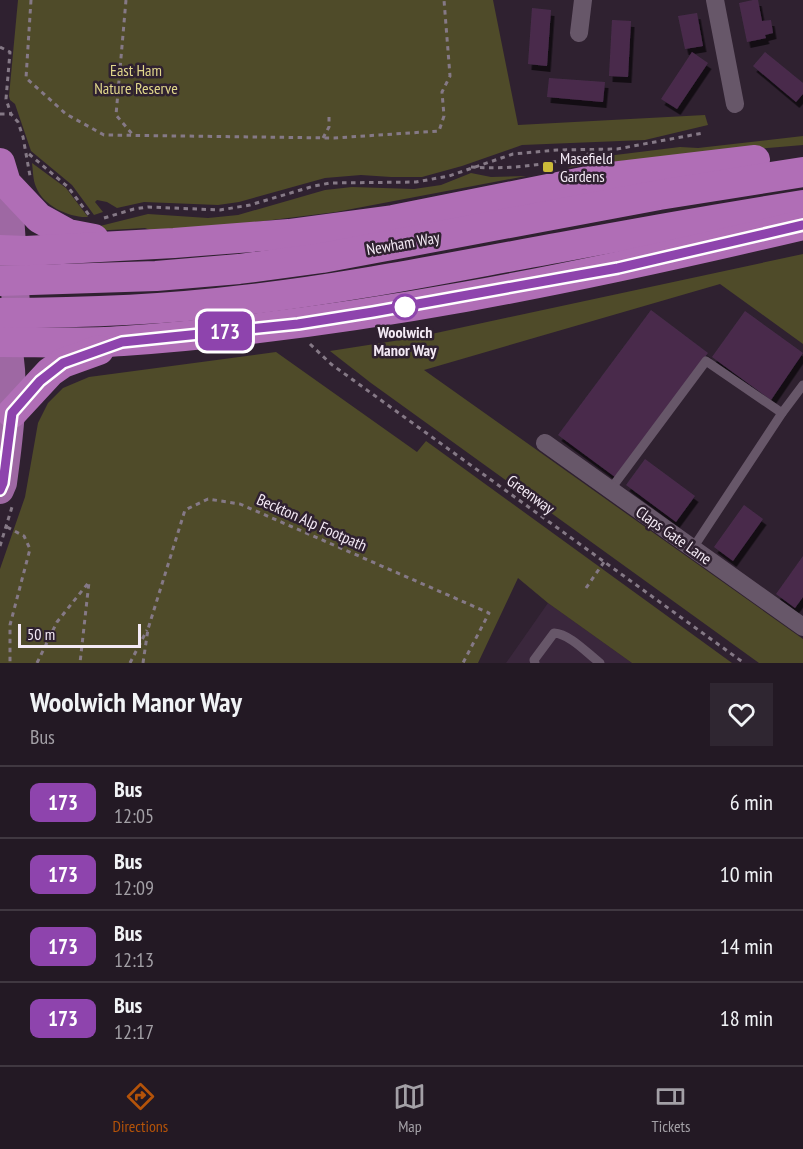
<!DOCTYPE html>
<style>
:root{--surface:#231924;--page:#2f2631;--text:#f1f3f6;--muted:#a3a0a6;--line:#403841;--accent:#b45309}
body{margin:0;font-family:"PT Sans Narrow",sans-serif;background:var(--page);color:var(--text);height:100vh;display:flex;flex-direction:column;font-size:22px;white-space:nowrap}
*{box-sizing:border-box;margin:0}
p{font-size:20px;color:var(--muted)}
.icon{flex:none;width:33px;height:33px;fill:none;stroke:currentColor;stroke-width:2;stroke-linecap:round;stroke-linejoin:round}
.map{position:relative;height:663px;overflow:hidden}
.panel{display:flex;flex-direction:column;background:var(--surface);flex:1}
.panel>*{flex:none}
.badge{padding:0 12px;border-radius:9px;font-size:21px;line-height:39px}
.scale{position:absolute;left:18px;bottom:15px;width:123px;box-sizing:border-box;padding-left:6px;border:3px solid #f4eaf5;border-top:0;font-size:16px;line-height:21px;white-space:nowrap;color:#f4eaf5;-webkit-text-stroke:4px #2f2130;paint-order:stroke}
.map>.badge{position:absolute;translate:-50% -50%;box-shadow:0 0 0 3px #fff}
.round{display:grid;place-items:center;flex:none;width:63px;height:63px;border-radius:0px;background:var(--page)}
.overview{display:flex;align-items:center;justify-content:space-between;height:102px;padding:0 30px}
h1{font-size:28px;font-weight:700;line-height:45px}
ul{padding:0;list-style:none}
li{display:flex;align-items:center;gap:18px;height:72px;padding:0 30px;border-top:2px solid var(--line)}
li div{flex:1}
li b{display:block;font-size:22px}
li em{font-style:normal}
li .badge{min-width:66px;font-weight:700;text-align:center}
.menu{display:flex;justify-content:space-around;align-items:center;height:84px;border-top:2px solid var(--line);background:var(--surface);font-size:16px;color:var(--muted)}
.menu a{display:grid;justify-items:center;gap:3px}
.menu .on{color:var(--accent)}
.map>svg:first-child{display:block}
</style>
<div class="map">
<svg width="803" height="663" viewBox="0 0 803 663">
<defs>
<filter id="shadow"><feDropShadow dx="3.5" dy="6" stdDeviation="0" flood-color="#0009"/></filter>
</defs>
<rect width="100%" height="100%" fill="#2f2130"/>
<polygon fill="#3a273c" points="548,603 632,663 506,663"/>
<g fill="#4f4b29">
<polygon points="18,0 493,0 518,125 705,115 708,125 645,140 522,145 462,166 422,177 391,177 361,175 325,178 239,202 218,205 144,202 117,208 107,202 97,200 95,202 103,212 94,215 72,185 31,151 15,104 10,100 9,96"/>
<polygon points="803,136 803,145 599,163 567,168 599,157 680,147 698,148"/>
<path d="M32,163L66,188L88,217C70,218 43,206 36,187C33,180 33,171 32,163Z"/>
<polygon points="471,173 491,177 526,176 336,212 159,234 145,228 92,231 88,229 148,214 208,218 238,215 325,190 352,187 414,189 441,185"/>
<polygon points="803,254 803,344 720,284 424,370 803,639 803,663 759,663 371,383 330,351 413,338"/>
<polygon points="276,352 417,452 426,441 732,663 632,663 548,603 518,578 478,663 0,663 0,569 25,497 38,423 48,403 63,388 89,377"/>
</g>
<g fill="#492c4c" filter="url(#shadow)">
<polygon points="753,0 758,0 762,21 771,20 773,33 765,35 766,38 747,42 739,3"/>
<polygon points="532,8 551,10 547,66 528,64"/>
<polygon points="697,13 703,46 685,49 678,16"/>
<polygon points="612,20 631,21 628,77 609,76"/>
<polygon points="692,52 708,63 677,109 661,99"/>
<polygon points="765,52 803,83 803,94 796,102 753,66"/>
<polygon points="549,78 605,82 603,102 547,97"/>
<polygon points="651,310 708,353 615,477 558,435"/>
<polygon points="745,311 803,353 771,400 712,357"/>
<polygon points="645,459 695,496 676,522 626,485"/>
<polygon points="744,505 763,519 733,561 714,547"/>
<polygon points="803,556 803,597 795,608 776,594"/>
</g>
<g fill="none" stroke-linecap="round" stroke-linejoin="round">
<g stroke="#857986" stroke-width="3" stroke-dasharray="4.5 4.5" stroke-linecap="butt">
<polyline points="31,0 26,78 66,114 104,135 334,138 439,131 444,116 442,92 450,76 444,0"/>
<polyline points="126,0 116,115 133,135"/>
<polyline points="0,47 10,52 6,99 11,114 18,122 23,137 30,176"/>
<polyline points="0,114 11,114"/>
<polyline points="323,138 329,127 329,115"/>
<polyline points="29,154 68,187 89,215"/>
<path d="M471,167C513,170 554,164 595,152"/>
<polyline points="104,218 134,209 148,207 220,210 250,205 314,186 330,183 416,182 449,176 513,154 557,150 617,149 703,133"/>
<polyline points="310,344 331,364 744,663"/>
<polyline points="7,527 24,536 30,549 10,625 10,663"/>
<polyline points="0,546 12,507"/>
<polyline points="586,588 604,562"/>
<polyline points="37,663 57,622 89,582 80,663"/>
<polyline points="130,663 147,630"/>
<polyline points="143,663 148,629 185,510 208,499 240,504 489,613 463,663"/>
</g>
<g stroke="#675769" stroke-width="9">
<polyline points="610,490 706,361 782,413"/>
<polyline points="693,548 782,413 803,385"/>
<path d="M535,663L534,660L554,633C570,634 587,653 600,663"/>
</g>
<g stroke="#675769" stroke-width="18">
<polyline points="715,0 735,104"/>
<polyline points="579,33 583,0"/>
<polyline points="545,443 803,627"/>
</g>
<g stroke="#9e68a3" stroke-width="28">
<polyline points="6,183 9,200 16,305"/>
<path d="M0,490L3,483C10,430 19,373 2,321"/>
</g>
<g stroke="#b06eb6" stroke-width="30">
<polyline points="0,163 6,183 39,218 68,234 94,239"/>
<polyline points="0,250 26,251 174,243 289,234 393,220 603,178 755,160"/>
<polyline points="0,281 156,276 239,269 322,258 659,195 803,172"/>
<path d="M0,313C82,313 163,310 244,300C351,288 456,266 562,247C642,232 722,218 803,205"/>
<path d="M0,342C41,342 82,344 123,341C352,325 579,278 803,225"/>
<polyline points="12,413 50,372 63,363 99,350"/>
</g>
</g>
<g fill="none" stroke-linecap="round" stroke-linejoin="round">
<defs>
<polyline id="line" points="0,490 3,483 12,413 40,381 63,363 122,342 298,324 373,312 618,268 803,225"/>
</defs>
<use href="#line" stroke="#fff" stroke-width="14"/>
<use href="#line" stroke="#8e44ad" stroke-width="9"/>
</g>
<rect fill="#cbba39" stroke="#2f2130" stroke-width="2" x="542" y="161" width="12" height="12" rx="3"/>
<circle fill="#fff" stroke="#8e44ad" stroke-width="3" cx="405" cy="307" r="12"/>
<g text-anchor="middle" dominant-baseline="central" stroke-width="5" stroke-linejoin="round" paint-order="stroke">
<g font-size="16" fill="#e0d68b" stroke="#2f2130">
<text x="136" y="70">East Ham<tspan x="136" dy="18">Nature Reserve</tspan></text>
</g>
<g font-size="16" fill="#f4eaf5" stroke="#2f2130" text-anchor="start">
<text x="560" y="158">Masefield<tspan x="560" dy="18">Gardens</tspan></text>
</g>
<g font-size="16" fill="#f4eaf5" stroke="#2f2130">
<text transform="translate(403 243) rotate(-10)">Newham Way</text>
<text transform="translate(531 494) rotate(36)">Greenway</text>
<text transform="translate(312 522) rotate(24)">Beckton Alp Footpath</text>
<text transform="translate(674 535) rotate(35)">Claps Gate Lane</text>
</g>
<g font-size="16" font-weight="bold" fill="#f4eaf5" stroke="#2f2130">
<text x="405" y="332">Woolwich<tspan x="405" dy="18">Manor Way</tspan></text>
</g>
</g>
</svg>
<div class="scale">50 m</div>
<b class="badge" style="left:225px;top:331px;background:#8e44ad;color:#fff">173</b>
</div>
<section class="panel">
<div class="overview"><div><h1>Woolwich Manor Way</h1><p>Bus</p></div><a class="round"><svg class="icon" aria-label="heart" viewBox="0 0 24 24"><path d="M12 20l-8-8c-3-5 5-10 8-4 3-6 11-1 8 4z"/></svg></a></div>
<ul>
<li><span class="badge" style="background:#8e44ad;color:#fff">173</span><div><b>Bus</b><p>12:05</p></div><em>6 min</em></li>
<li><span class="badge" style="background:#8e44ad;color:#fff">173</span><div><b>Bus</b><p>12:09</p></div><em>10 min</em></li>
<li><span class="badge" style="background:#8e44ad;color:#fff">173</span><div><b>Bus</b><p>12:13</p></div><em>14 min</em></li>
<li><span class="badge" style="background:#8e44ad;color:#fff">173</span><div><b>Bus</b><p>12:17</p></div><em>18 min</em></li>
</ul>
</section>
<nav class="menu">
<a class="on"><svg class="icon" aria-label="directions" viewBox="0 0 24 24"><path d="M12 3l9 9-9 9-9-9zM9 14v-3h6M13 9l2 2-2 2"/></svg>Directions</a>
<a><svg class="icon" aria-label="map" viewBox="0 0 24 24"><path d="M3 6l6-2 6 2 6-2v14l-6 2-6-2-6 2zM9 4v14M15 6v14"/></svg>Map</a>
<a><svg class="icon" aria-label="tickets" viewBox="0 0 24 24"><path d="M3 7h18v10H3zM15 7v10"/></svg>Tickets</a>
</nav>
